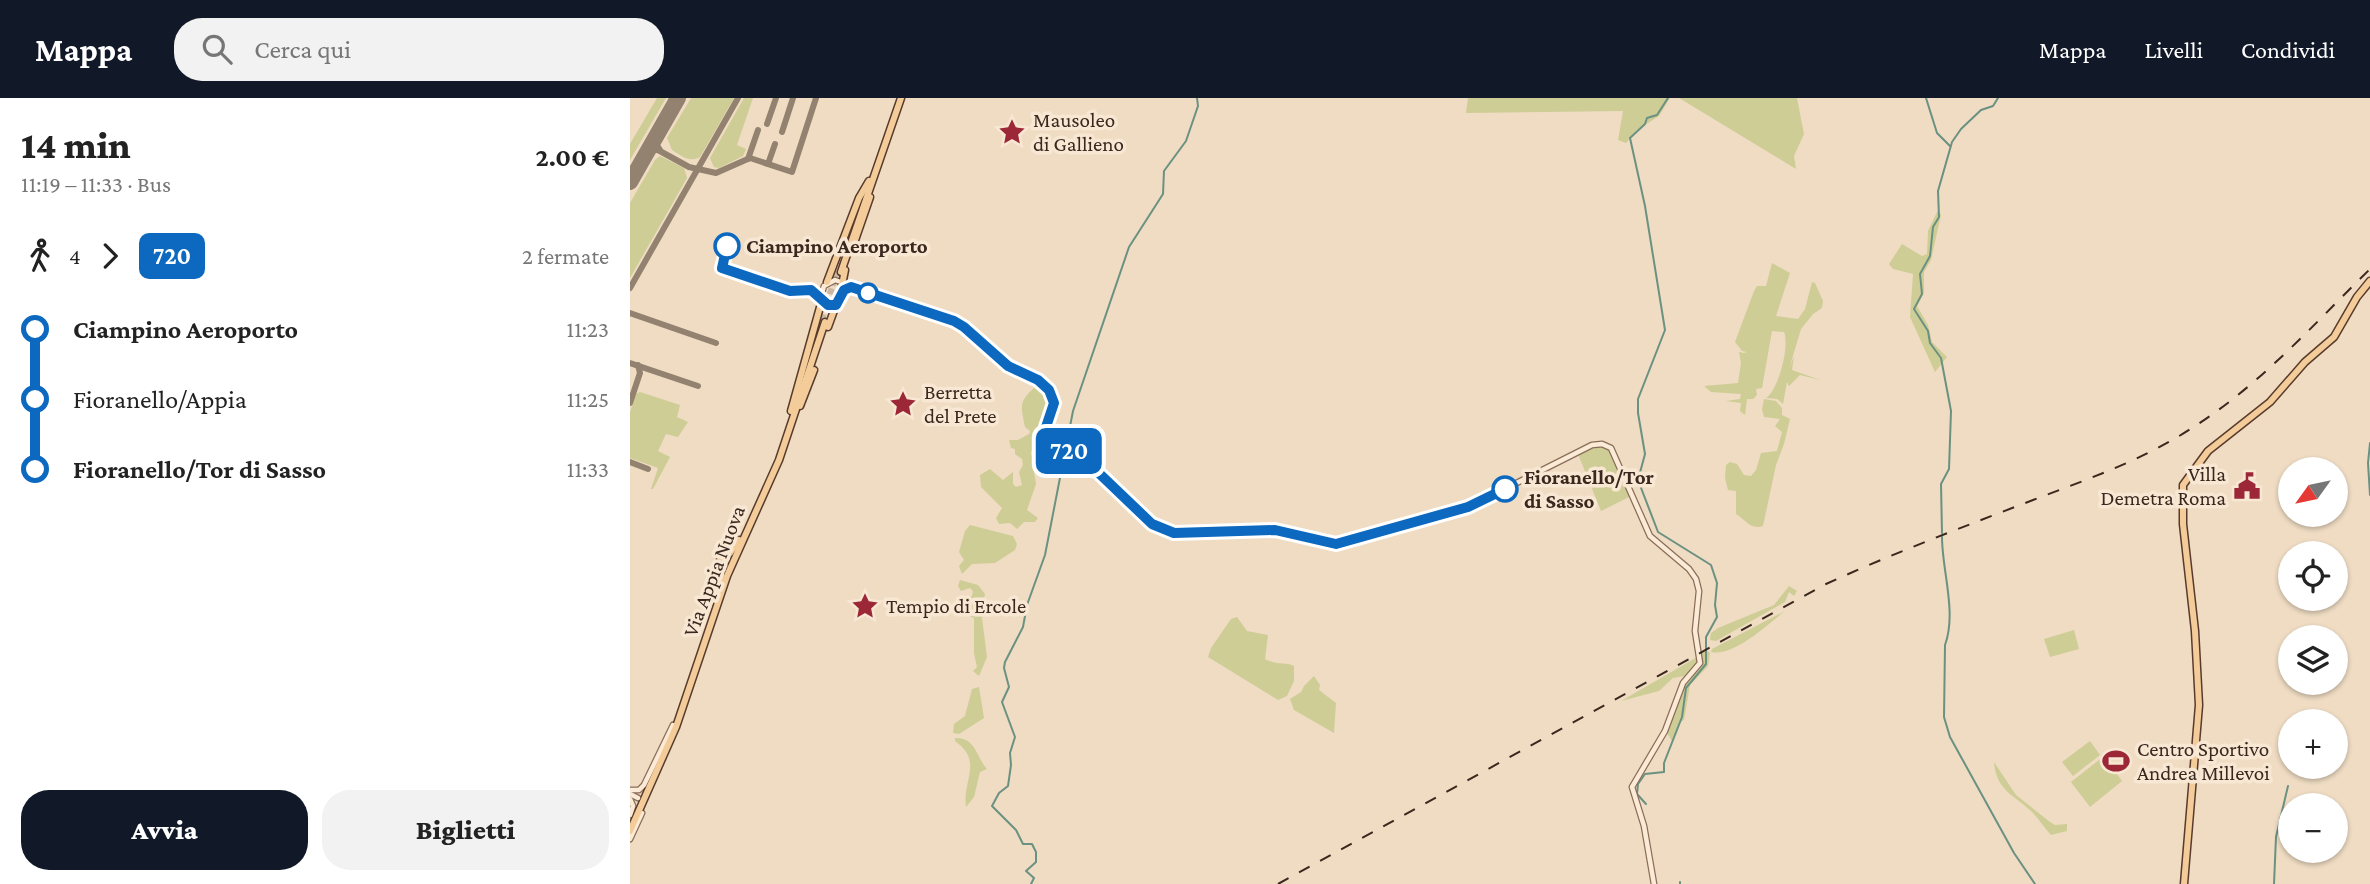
<!DOCTYPE html>
<html lang="it">
<meta charset="utf-8">
<style>
:root{--surface:#fff;--page:#f2f2f2;--text:#222;--muted:#767676;--accent:#111827}
body{margin:0;font-family:"Crimson Pro",serif;background:var(--page);color:var(--text);height:100vh;display:flex;flex-direction:column;font-size:26px;white-space:nowrap}
*{box-sizing:border-box;margin:0}
p{font-size:23px;color:var(--muted)}
.icon{flex:none;width:38px;height:38px;fill:none;stroke:currentColor;stroke-width:2;stroke-linecap:round;stroke-linejoin:round}
.map{position:relative;flex:1;overflow:hidden}
.drawer{display:flex;flex-direction:column;background:var(--surface);width:630px}
.drawer>*{flex:none}
.badge{padding:0 14px;border-radius:10px;font-size:24px;line-height:46px}
.needle{width:46px;rotate:237deg}
.tools{position:absolute;left:1648px;top:359px;display:grid;gap:14px}
.tools a{display:grid;place-items:center;width:70px;height:70px;border-radius:50%;background:var(--surface);box-shadow:0 2px 5px #0004;font-size:35px}
.map>.badge{position:absolute;translate:-50% -50%;box-shadow:0 0 0 4px #fff}
.legs{display:flex;align-items:center;gap:10px;height:77px;padding:0 21px;font-size:23px}
.legs p{margin-inline-start:auto}
.overview{display:flex;align-items:center;justify-content:space-between;height:119px;padding:0 21px}
h1{font-size:38px;font-weight:800;line-height:52px}
.button{display:flex;gap:14px;margin-top:auto;padding:14px 21px}
.button a{flex:1;height:80px;border-radius:28px;background:var(--accent);color:#fff;font-size:28px;font-weight:800;line-height:80px;text-align:center}
.button a+a{background:var(--page);color:var(--text)}
ul{padding:0 21px;list-style:none}
li{display:flex;align-items:center;gap:24px;height:70px;font-size:26px}
li i{display:grid;place-items:center;width:10px;height:100%;margin:0 9px;background:currentColor}
li i::after{content:'';width:18px;height:18px;margin:-9px;border:5px solid;border-radius:50%;background:var(--surface)}
li p{margin-inline-start:auto}
li:first-child i{background:linear-gradient(#0000 50%,currentColor 0)}
li:last-child i{background:linear-gradient(currentColor 50%,#0000 0)}
header{display:flex;align-items:center;gap:42px;box-sizing:border-box;height:98px;padding:0 35px;background:var(--accent);color:#fff}
header strong{font-size:33px}
nav{display:flex;gap:38px;margin-inline-start:auto;font-size:24px}
.search{width:490px;height:63px;background:var(--page);display:flex;align-items:center;gap:18px;box-sizing:border-box;padding:0 24px;border-radius:28px;color:var(--muted);font-size:26px}
main{display:flex;flex:1;min-height:0}
.map>svg:first-child{display:block}
</style>
<header>
<strong>Mappa</strong>
<div class="search"><svg class="icon" aria-label="search" viewBox="0 0 24 24"><circle cx="10" cy="10" r="6"/><path d="M15 15l6 6"/></svg>Cerca qui</div>
<nav><a>Mappa</a><a>Livelli</a><a>Condividi</a></nav>
</header>
<main>
<section class="drawer">
<div class="overview"><div><h1>14 min</h1><p>11:19 – 11:33 · Bus</p></div><b>2.00 €</b></div>
<div class="legs"><svg class="icon" aria-label="walk" viewBox="0 0 24 24"><circle cx="13" cy="4" r="2"/><path d="M13 8l-2 6 4 7M11 14l-3 7M7 12l3-4h3l4 4"/></svg>4<svg class="icon" aria-label="forward" viewBox="0 0 24 24"><path d="M9 5l7 7-7 7"/></svg><b class="badge" style="background:#0c69bf;color:#fff">720</b><p>2 fermate</p></div>
<ul>
<li><i style="color:#0c69bf"></i><b>Ciampino Aeroporto</b><p>11:23</p></li>
<li><i style="color:#0c69bf"></i><span>Fioranello/Appia</span><p>11:25</p></li>
<li><i style="color:#0c69bf"></i><b>Fioranello/Tor di Sasso</b><p>11:33</p></li>
</ul>
<div class="button"><a>Avvia</a><a>Biglietti</a></div>
</section>
<div class="map">
<svg width="1740" height="786" viewBox="0 0 1740 786">
<rect width="100%" height="100%" fill="#efdcc3"/>
<g fill="#cecd96">
<polygon points="27,0 36,0 0,62 0,46"/>
<path d="M61,0H104L70,59C59,65 52,58 42,52L37,40Z"/>
<polygon points="114,0 123,0 107,47 116,51 113,58 89,70 84,69 80,60"/>
<polygon points="838,0 1040,0 1029,18 1007,32 996,45 988,42 993,13 836,15"/>
<polygon points="1049,0 1167,0 1174,36 1164,58 1166,71"/>
<polygon points="30,58 54,70 57,80 0,180 0,105 25,62"/>
<polygon points="1308,112 1311,117 1301,162 1294,174 1294,195 1287,208 1298,227 1302,244 1317,259 1305,274 1280,219 1283,176 1263,171 1259,166 1272,146 1292,158 1297,156 1298,133"/>
<path d="M1142,165L1160,175L1146,218L1168,221L1175,211L1182,184L1185,185L1193,203L1192,210L1183,216L1171,231L1159,271L1164,258L1162,272L1190,282L1170,277L1159,288L1157,284L1153,306L1147,301L1136,300C1148,293 1160,248 1154,234L1142,233L1132,290L1126,291L1127,297L1123,301H1117L1115,317L1110,313L1111,305L1096,303L1110,301L1111,296L1081,294L1074,288L1108,285L1111,265L1109,254L1114,255L1117,254L1112,253L1105,244L1124,193L1127,188H1136Z"/>
<path d="M404,285L417,296L420,307L413,338L401,354L406,386L397,412L408,420L405,424H394L387,431L380,425L369,426L366,420L372,410L351,389L350,377L360,371L373,382L383,374V386L386,389L392,387L389,374L393,367L392,361L385,356V351L381,350L379,342H388L399,336L400,333L395,329C391,308 388,304 405,289Z"/>
<polygon points="10,294 50,307 47,319 58,324 48,339 36,336 28,353 40,359 23,391 21,391 28,370 0,360 0,314 6,296"/>
<path d="M1134,301L1146,303L1152,310V317L1160,321L1154,346L1146,367L1133,428C1120,432 1116,422 1106,416V393L1098,392L1095,380L1096,367L1100,364L1107,366L1114,377L1121,378L1126,372L1131,355L1147,353L1152,334L1145,328L1150,321L1134,319L1132,311Z"/>
<polygon points="970,348 982,354 1001,398 971,413 948,356"/>
<polygon points="340,427 383,438 387,446 385,452 365,465 342,466 332,476 329,468 334,462 329,454 335,433"/>
<polygon points="330,482 348,487 355,496 351,512 357,559 349,578 343,573 347,569 344,555 344,520 332,515 330,508 335,501 342,498 343,493 340,490 331,493 328,488"/>
<polygon points="1159,488 1167,493 1164,498 1159,494 1155,504 1086,543 1080,542 1081,535 1088,530 1144,507"/>
<path d="M1155,513C1138,526 1104,559 1081,554L1082,551Z"/>
<path d="M607,519L617,533L638,537L635,561C649,568 654,563 664,568V583L657,598L648,602L578,559L581,550L601,521Z"/>
<polygon points="1444,532 1449,551 1420,559 1414,541"/>
<polygon points="1076,552 1080,555 1078,568 1060,587 1054,622 1050,624 1039,652 1042,643 1037,635 1054,587 1071,566 1071,555"/>
<polygon points="1069,558 1069,564 1055,578 1043,580 1029,593 991,603"/>
<polygon points="684,578 690,587 689,592 706,605 704,635 664,612 660,601 671,594 674,588"/>
<polygon points="349,589 354,620 329,636 323,635 324,626 335,618 342,591"/>
<path d="M325,640C346,639 346,659 357,671L350,674L344,699L336,709C332,682 354,664 325,643Z"/>
<polygon points="1460,643 1470,657 1443,678 1432,664"/>
<polygon points="1474,658 1492,683 1460,709 1441,684"/>
<path d="M1364,664L1386,697L1420,724L1425,727L1437,726V733L1421,737C1414,730 1410,722 1403,715C1387,698 1366,694 1364,664Z"/>
</g>
<g fill="none" stroke-linecap="round" stroke-linejoin="round">
<g stroke="#6b9182" stroke-width="2">
<polyline points="1296,0 1307,35 1320,48"/>
<polyline points="1740,345 1738,365 1740,397"/>
<polyline points="1312,435 1311,386 1319,371 1321,313 1311,260 1300,245 1298,233 1284,211 1292,196 1290,176 1300,158 1303,129 1309,119 1308,93 1322,44 1331,31 1351,12 1363,8 1368,0"/>
<path d="M1312,439C1312,473 1327,514 1315,547L1314,619L1320,639L1384,755L1405,786"/>
<polyline points="1016,706 1007,696 1008,686 1015,676 1034,674 1034,665 1052,619 1056,590 1076,566 1076,539 1087,519 1085,507 1087,485 1081,467 1028,434 1008,382 1015,356 1008,315 1008,301 1035,232 1015,108 1000,40 1015,26 1017,20 1027,17 1038,0"/>
<polyline points="1050,784 1050,786"/>
<polyline points="401,786 404,780 396,773 406,764 406,754 402,746 393,746 386,732 362,708 369,695 378,688 381,667 380,655 385,639 372,604 379,589 374,570 375,564 393,529 397,507 415,457 443,313 499,149 533,96 534,73 556,43 568,8 567,0"/>
<polyline points="1644,786 1646,739 1658,688"/>
</g>
<g stroke="#948270" stroke-width="6">
<polyline points="137,26 146,0"/>
<polyline points="152,34 163,0"/>
<polyline points="28,36 25,44 30,52"/>
<polyline points="15,58 22,52 28,52 59,69 86,75 120,60 162,74 186,0"/>
<polyline points="118,61 128,32"/>
<polyline points="138,66 145,46"/>
<polyline points="0,190 108,0"/>
<polyline points="0,215 86,245"/>
<polyline points="0,265 68,288"/>
<polyline points="0,305 10,275 8,267"/>
<polyline points="0,364 18,371"/>
</g>
<polyline stroke="#948270" stroke-width="16" points="0,84 48,0"/>
<polyline stroke="#cbb8a2" stroke-width="6" stroke-dasharray="6 3" stroke-linecap="butt" points="192,222 207,173"/>
<defs>
<g id="minor">
<polyline points="212,187 209,205 202,208 194,205 191,198 194,188 205,182 329,226 378,268 407,282 423,300 416,329 425,346 454,360 515,419 533,432 551,435 645,432 697,446 716,444 845,406 962,347 972,346 981,350 1020,438 1059,471 1066,481 1069,493 1065,533 1070,565 1053,585 1035,633 1002,689 1014,728 1024,786"/>
<polyline points="0,692 9,692 14,687 43,627"/>
<polyline points="0,696 8,700"/>
<polyline points="0,701 3,708 0,717"/>
<polyline points="0,741 12,715"/>
</g>
<g id="major">
<polyline points="223,148 240,99"/>
<polyline points="211,174 271,0"/>
<polyline points="197,184 229,100 239,83"/>
<polyline points="212,187 215,172"/>
<polyline points="198,229 206,207"/>
<polyline points="170,308 184,272"/>
<polyline points="161,313 192,202"/>
<polyline points="90,460 100,455 109,442"/>
<polyline points="86,499 91,478 88,466"/>
<polyline points="0,733 46,629 97,478 149,362 195,224"/>
<polyline points="1554,786 1569,607 1565,533 1553,426 1553,387 1578,353 1640,304 1675,264 1704,239 1727,199 1740,183"/>
</g>
</defs>
<use href="#minor" stroke="#8a6d59" stroke-width="7"/>
<use href="#major" stroke="#583b2d" stroke-width="9"/>
<use href="#minor" stroke="#faead6" stroke-width="4.5"/>
<use href="#major" stroke="#f4cc99" stroke-width="6"/>
<path stroke="#3a271e" stroke-width="2" stroke-dasharray="12 12" stroke-linecap="butt" d="M648,786L1196,486C1264,455 1333,429 1403,402C1458,381 1513,362 1562,330C1630,287 1683,227 1740,171"/>
</g>
<g fill="none" stroke-linecap="round" stroke-linejoin="round">
<defs>
<polyline id="line-1" points="97,148 92,170 160,193 181,192 198,207 206,207 214,192 221,189 324,223 334,229 378,268 408,282 419,292 424,305 416,329 425,346 451,358 522,426 544,435 645,432 706,446 838,409 875,391"/>
</defs>
<use href="#line-1" stroke="#fff" stroke-width="16"/>
<use href="#line-1" stroke="#0c69bf" stroke-width="10"/>
</g>
<defs>
<symbol id="sight-bare" viewBox="-9 -9 18 18"><path d="M0-6L1.8-2.2L6-1.7L2.9 1.2L3.7 5.4L0 3.3L-3.7 5.4L-2.9 1.2L-6-1.7L-1.8-2.2Z" fill="#9b2737" stroke="#f7e7d3" stroke-width="2.5" paint-order="stroke"/></symbol>
<symbol id="civic-bare" viewBox="-9 -9 18 18"><path d="M-.6-6.5H3V-4.5H.6V-3L4-1V1h2V6H-6V1h2V-1L-.6-3ZM-1.2 2.5V6h2.4V2.5Z" fill="#9b2737" stroke="#f7e7d3" stroke-width="2.5" paint-order="stroke"/></symbol>
<symbol id="stadium-bare" viewBox="-9 -9 18 18"><path d="M0-5a6.5 5 0 1 0 0 10a6.5 5 0 1 0 0-10ZM-3.5-1.8h7v3.6h-7Z" fill="#9b2737" stroke="#f7e7d3" stroke-width="2.5" paint-order="stroke"/></symbol>
</defs>
<g fill-rule="evenodd">
<use href="#sight-bare" x="363" y="15" width="38" height="38"/>
<use href="#sight-bare" x="254" y="287" width="38" height="38"/>
<use href="#civic-bare" x="1598" y="369" width="38" height="38"/>
<use href="#sight-bare" x="216" y="489" width="38" height="38"/>
<use href="#stadium-bare" x="1467" y="644" width="38" height="38"/>
</g>
<g fill="#fff" stroke="#0c69bf" stroke-width="3.5">
<circle cx="97" cy="148" r="12"/>
<circle cx="238" cy="195" r="9"/>
<circle cx="875" cy="391" r="12"/>
</g>
<g text-anchor="middle" dominant-baseline="central" stroke-width="7" stroke-linejoin="round" paint-order="stroke">
<g font-size="21" fill="#3a271e" stroke="#f7e7d3" text-anchor="start">
<text x="403" y="22">Mausoleo<tspan x="403" dy="24">di Gallieno</tspan></text>
<text x="294" y="294">Berretta<tspan x="294" dy="24">del Prete</tspan></text>
<text x="1596" y="376" text-anchor="end">Villa<tspan x="1596" dy="24">Demetra Roma</tspan></text>
<text x="256" y="508">Tempio di Ercole</text>
<text x="1507" y="651">Centro Sportivo<tspan x="1507" dy="24">Andrea Millevoi</tspan></text>
</g>
<g font-size="21" font-weight="bold" fill="#3a271e" stroke="#f7e7d3" text-anchor="start">
<text x="116" y="148">Ciampino Aeroporto</text>
<text x="894" y="379">Fioranello/Tor<tspan x="894" dy="24">di Sasso</tspan></text>
</g>
<g font-size="21" fill="#3a271e" stroke="#f7e7d3">
<text transform="translate(84 473) rotate(-69)">Via Appia Nuova</text>
</g>
</g>
</svg>
<div class="tools">
<a><svg class="needle" viewBox="-14 -14 28 28"><path d="M0-13l5 13h-10z" fill="#e53935"/><path d="M0 13l5-13h-10z" fill="#767676"/></svg></a>
<a><svg class="icon" aria-label="locate" viewBox="0 0 24 24"><circle cx="12" cy="12" r="6"/><path d="M12 2v4M12 18v4M2 12h4M18 12h4"/></svg></a>
<a><svg class="icon" aria-label="layers" viewBox="0 0 24 24"><path d="M12 4l9 5-9 5-9-5zM3 14l9 5 9-5"/></svg></a>
<a>+</a>
<a>−</a>
</div>
<b class="badge" style="left:439px;top:353px;background:#0c69bf;color:#fff">720</b>
</div>
</main>
